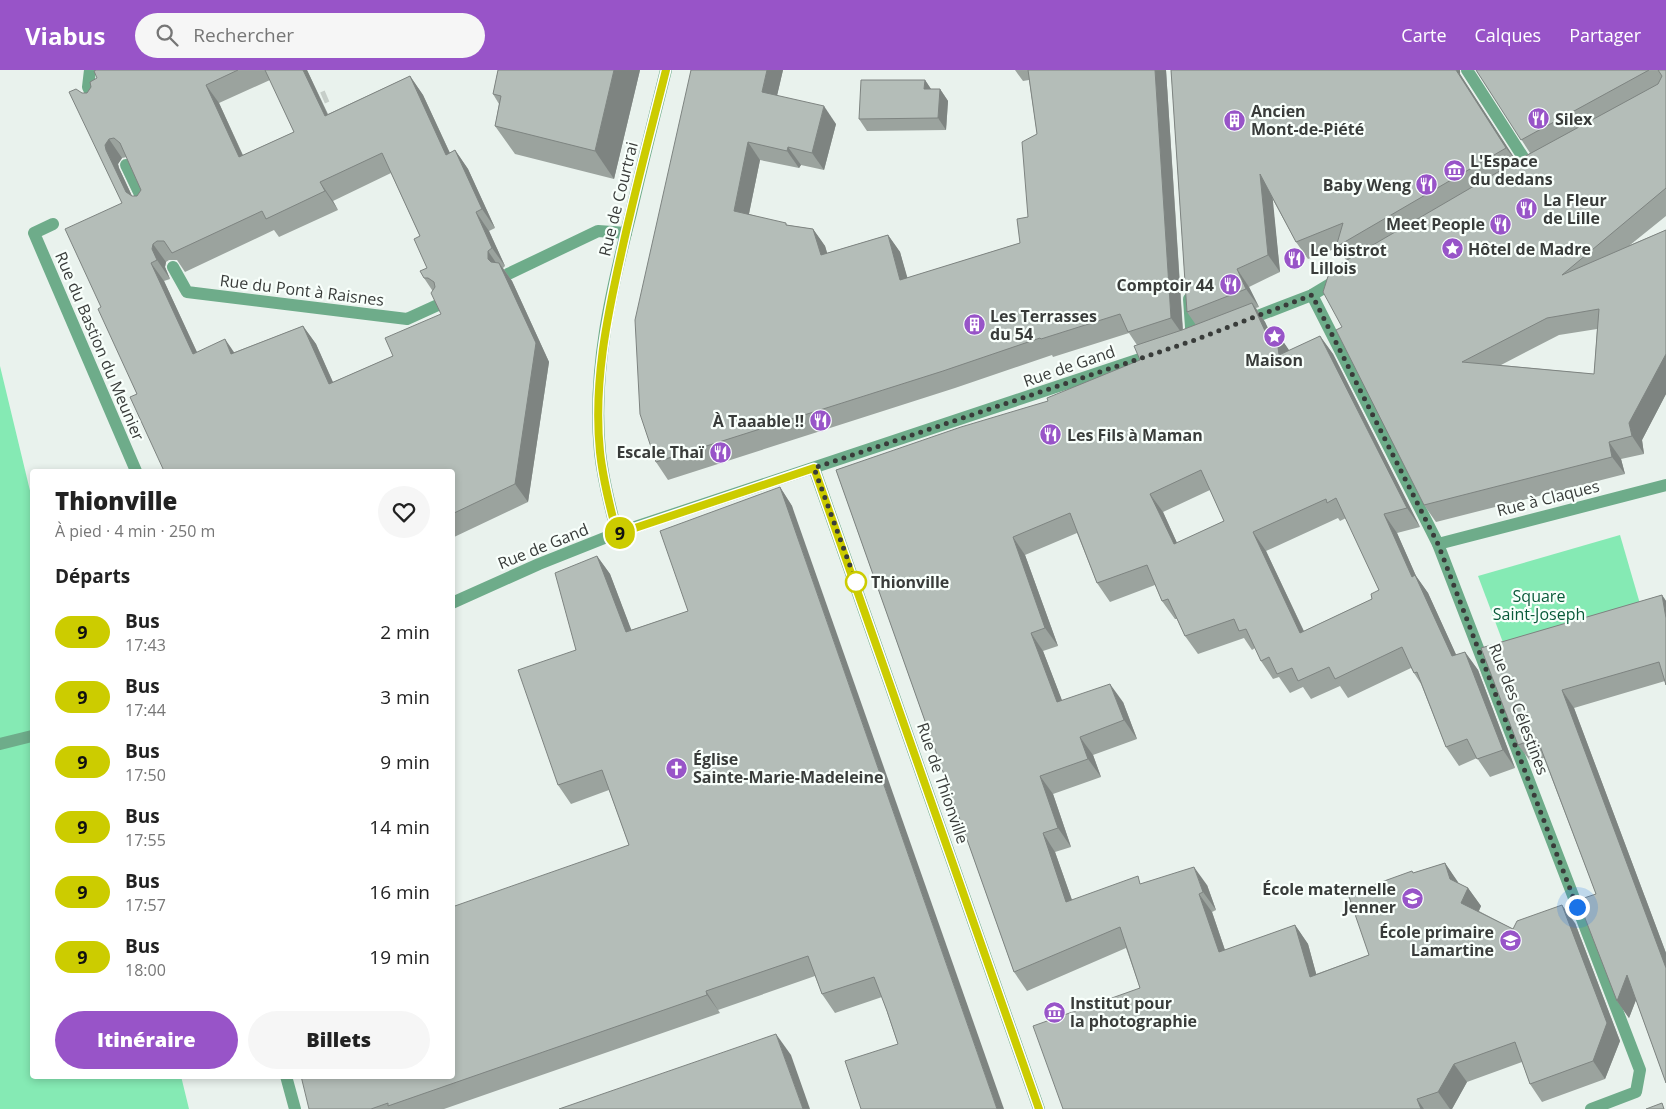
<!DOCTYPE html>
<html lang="fr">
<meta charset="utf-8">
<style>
:root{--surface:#fff;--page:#f6f6f6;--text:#222;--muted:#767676;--accent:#9854c8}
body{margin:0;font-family:"Open Sans",sans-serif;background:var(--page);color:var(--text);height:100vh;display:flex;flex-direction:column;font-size:19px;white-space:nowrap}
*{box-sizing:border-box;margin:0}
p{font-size:16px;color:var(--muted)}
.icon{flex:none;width:28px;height:28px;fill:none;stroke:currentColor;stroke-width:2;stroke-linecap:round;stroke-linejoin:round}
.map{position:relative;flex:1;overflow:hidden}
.side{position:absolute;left:30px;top:399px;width:425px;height:610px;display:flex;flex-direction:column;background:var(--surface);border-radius:5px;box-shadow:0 2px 8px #0003}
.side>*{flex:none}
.badge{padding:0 10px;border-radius:16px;font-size:18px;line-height:32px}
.you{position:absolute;width:25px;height:25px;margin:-12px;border:4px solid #fff;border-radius:50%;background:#1a73e8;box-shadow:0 0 0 8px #1a73e833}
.map>.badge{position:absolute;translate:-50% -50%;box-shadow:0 0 0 2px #fff}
h2{padding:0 25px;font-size:19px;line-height:45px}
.round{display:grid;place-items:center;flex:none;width:52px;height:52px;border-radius:26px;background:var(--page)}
.headline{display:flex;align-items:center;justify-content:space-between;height:85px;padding:0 25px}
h1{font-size:24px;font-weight:800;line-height:38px}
.button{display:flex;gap:10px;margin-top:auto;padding:10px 25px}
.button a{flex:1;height:58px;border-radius:30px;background:var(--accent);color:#fff;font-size:20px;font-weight:800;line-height:58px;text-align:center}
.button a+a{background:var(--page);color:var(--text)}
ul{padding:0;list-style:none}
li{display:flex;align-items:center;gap:15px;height:65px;padding:0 25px}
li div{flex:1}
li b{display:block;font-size:19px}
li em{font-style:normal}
li .badge{min-width:55px;font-weight:700;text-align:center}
header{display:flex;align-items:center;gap:30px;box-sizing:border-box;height:70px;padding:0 25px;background:var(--accent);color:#fff}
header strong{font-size:24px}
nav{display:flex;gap:28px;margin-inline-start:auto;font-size:18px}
.search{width:350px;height:45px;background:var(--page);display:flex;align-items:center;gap:12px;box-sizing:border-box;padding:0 18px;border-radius:28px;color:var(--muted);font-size:19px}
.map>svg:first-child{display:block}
</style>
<header>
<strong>Viabus</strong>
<div class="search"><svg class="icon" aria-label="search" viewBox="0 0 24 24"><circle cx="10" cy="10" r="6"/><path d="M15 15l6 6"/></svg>Rechercher</div>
<nav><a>Carte</a><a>Calques</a><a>Partager</a></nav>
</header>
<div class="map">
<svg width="1666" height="1039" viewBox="0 0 1666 1039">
<rect width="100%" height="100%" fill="#e9f2ed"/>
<g fill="#85eab4">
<polygon points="0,296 32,429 32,1006 181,1006 189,1039 0,1039"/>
<polygon points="1620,465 1645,551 1510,591 1478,506"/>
</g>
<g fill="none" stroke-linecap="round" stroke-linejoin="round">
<polyline stroke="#c6cec9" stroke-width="12" stroke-dasharray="12 6" stroke-linecap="butt" points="306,35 327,26"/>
<g stroke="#6eac8a" stroke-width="12">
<polyline points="90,0 88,17 96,33"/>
<polyline points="1467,0 1530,98"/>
<polyline points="126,95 146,137"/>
<polyline points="53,154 34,163 136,401"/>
<polyline points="173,197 187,222 407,249 440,234"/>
<polyline points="508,204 598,161 626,163"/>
<polyline points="1312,225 1438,474 1640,1000 1636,1022 1591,1039"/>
<polyline points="1189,229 1192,271"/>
<polyline points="1242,252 1312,225 1337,210"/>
<polyline points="814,398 1039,1039"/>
<path d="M617,463C610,437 603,410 600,382C592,301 611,221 631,143C642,95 654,48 666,0"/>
<polyline points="1438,474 1666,415"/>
<polyline points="452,533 539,494 617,463 1155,284"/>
<polyline points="0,674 32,666"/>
<polyline points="286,1006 295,1039"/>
</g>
</g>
<g fill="#9ba39e" fill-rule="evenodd">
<path d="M96,0H307L328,44L410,6L423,25L450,83L455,80L468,99L495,158L489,161L505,196L503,198L512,211L549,292L528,432L452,468V401L137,324L101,237L122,133L82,23H87L97,8ZM270,10L294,62L243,85L219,33ZM127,87L141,120L137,126H132L119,98L118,94L122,88ZM391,103L420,166L427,198L424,208L432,220L441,244L393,286L333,312L316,274L303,256L235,282H197L164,211L170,209L165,197L166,192L169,190H177L185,202L274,160L279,167L338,140L333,131Z"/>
<polygon points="498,0 640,0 614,109 515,84 495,56 499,34 493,24"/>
<path d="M691,0H783L777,25L836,54L824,100L801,95L799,98L760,90L749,144L788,155L813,159L825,176L827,183L888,165L900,182L907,208L1020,173L1028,147L1037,64L1029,10L1023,11L1015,0H1166L1183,260L1196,255L1187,242L1171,0H1460V4L1516,91L1530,83L1476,0H1666V146L1630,175L1666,160V324L1642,370L1644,384L1621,389L1625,404L1436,452L1424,435L1342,257L1346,190L1337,178L1308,189L1296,172L1272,128L1280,202L1249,217L1259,237L1256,238L1265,252L1270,262L1276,261L1289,281L1320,266L1333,284L1420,457L1397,463L1416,506L1428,523L1456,585L1465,582L1478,600L1515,698L1490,707L1477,688L1459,696L1446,677L1421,614L1414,603L1411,598L1348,628L1340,616L1311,629L1303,617L1290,623L1279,607L1273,609L1261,591L1255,578L1252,580L1244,568L1198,584L1185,566L1177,549H1175L1162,531L1155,515L1110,532L1097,513L1077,463L1025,485L1058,576L1043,581L1062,631L1123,632L1137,669L1093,685L1101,707L1053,724L1071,777L1055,782L1072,830L1143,814L1207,815L1216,840L1212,842L1225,880L1295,855L1308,874L1316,904L1369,885L1413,803L1445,793L1458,813L1468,818L1481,836L1479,841L1513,859L1575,853L1620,971L1605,1009L1542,1032L1530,1014L1522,992L1467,1012L1452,1039H1063L1140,918L1126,878L1027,921L1014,902L836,400L1048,331L1140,290L1137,275L1129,263L1053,287L1052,285L955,318L668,410L656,392ZM1597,259L1594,304L1501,295L1559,265ZM1210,420L1224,451L1177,473L1163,442ZM1338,448L1340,451L1346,448L1379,520L1372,529L1304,561L1266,481Z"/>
<polygon points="925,10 931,19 940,19 948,31 946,60 867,61 859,49"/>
<polygon points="780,417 792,436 898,974 882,927 835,943 822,924 815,906 718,940 720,943 444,1039 309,1039 629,775 609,720 571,734 558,715 576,580 597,486 610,504 631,560 688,541"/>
<polygon points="1662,525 1666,531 1666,615 1665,611 1574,638 1666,883 1666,1013 1636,930 1629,948 1617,931 1596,824 1544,688 1531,692 1518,675 1481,578"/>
</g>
<g fill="#7e8481">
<polygon points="303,0 307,0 337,65 325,46"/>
<polygon points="614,0 640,0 614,109 595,81"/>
<polygon points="767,0 783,0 774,39 762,22"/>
<polygon points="1155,0 1166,0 1183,265 1171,248"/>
<polygon points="1456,0 1460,0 1460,4 1519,95 1506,78"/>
<polygon points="410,6 423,25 459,103 446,85"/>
<polygon points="925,10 933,22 924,19"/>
<polygon points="206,15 219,33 252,106 239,87"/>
<polygon points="940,19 948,31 946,60 938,48"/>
<polygon points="824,36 836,54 824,100 812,83"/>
<polygon points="109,69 122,88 118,94 119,98 139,141 126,122 106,80 105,75"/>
<polygon points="748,72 760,90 746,158 734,141"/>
<polygon points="788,77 801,95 799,98 787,81"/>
<polygon points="455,80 468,99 495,158 482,139"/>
<polygon points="1260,104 1272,121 1280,202 1268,185"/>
<polygon points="320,112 333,131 338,140 325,121"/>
<polygon points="476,142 489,161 505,196 492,178"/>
<polygon points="813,159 825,176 833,202 821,185"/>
<polygon points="888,165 900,182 913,227 900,210"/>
<polygon points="153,174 166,192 165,197 170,209 157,190 152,179"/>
<polygon points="488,181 501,200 501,207 488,189"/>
<polygon points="151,193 164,211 206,302 193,284"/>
<polygon points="499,193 512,211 549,292 528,432 515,414"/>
<polygon points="1237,199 1249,217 1259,237 1246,219"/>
<polygon points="1252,233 1265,252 1278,280 1276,261 1289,280 1291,304 1279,285 1266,263"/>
<polygon points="303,256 316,274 342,333 329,314"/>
<polygon points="1320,266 1333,284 1420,457 1407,438"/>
<polygon points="225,269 238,288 231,284"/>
<polygon points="1666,284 1666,324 1642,370 1644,384 1632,366 1629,353"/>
<polygon points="1609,372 1621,389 1625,404 1612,387"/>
<polygon points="780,417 792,436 1004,1039 997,1039"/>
<polygon points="1150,424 1163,442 1186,493 1174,474"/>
<polygon points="1384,444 1397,463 1416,506 1428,523 1465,604 1452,586 1412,507"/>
<polygon points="1253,462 1266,481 1313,581 1300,563"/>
<polygon points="1013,467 1025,485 1058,576 1045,558"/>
<polygon points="597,486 610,504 639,580 626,562"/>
<polygon points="1662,525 1666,531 1666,548"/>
<polygon points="1031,563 1043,581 1070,651 1057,632"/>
<polygon points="1465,582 1478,600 1515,698 1503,680"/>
<polygon points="1110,614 1123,632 1137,669 1124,650"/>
<polygon points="1562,620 1574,638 1666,883 1666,898"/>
<polygon points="1080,667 1093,685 1101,707 1088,689"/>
<polygon points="1040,706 1053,724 1071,777 1058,758"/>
<polygon points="1043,763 1055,782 1079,850 1066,832"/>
<polygon points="1445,793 1458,812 1463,827 1450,809"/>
<polygon points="1194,797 1207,815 1216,840 1203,822"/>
<polygon points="1468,818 1481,836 1474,851 1461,833"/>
<polygon points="1199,824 1212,842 1232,901 1219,882"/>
<polygon points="1562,835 1575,853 1620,971 1605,1009 1593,991"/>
<polygon points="1295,855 1308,874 1322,925 1310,907"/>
<polygon points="1627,905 1639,922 1629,948 1617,931"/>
<polygon points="706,921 718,940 720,943 707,925"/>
<polygon points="776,964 791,985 810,1039 803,1039"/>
<polygon points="1454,994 1467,1012 1452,1039 1450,1039 1438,1022"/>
<polygon points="1417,1029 1424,1039 1421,1039"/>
</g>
<g fill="#b4bdb8" stroke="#7e8481" fill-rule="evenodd">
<path d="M96,0H238L206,15L239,87L294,62L265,0H303L325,46L410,6L446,85L455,80L482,139L476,142L492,178L488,181V189L491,192L499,193L536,273L515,414L452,444V401H164L130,327L137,324L98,239L101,237L65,159L122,133L69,22L76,19L82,23H87L91,17L90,12L97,8L94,1ZM114,68L120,73L141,120L137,126H132L126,122L106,80L105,75L109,69ZM382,83L420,166L414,169L427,198L420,201L424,208H428L434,212L435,217L431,223L441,244L385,268L393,286L329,314L303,256L231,284L225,269L193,284L151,193L157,190L152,179L153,174L157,171H164L172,183L262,141L266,149L325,121L320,112Z"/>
<polygon points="498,0 614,0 595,81 495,56 501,26 493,24"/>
<polygon points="691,0 767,0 762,22 824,36 812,83 788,77 787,81 748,72 734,141 786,153 786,155 813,159 821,185 888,165 900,210 1020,173 1017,149 1028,147 1022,72 1037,64 1028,0 1155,0 1171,248 1128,262 1120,244 1041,269 1040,268 943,301 656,392 640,344 635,250"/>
<polygon points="1171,0 1456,0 1506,78 1336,177 1343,153 1296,172 1260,104 1268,185 1237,199 1246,219 1187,242"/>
<polygon points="1476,0 1649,0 1521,70"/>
<path d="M1658,0H1666V118L1562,205L1666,160V284L1629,353L1632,366L1609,372L1612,387L1424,435L1336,260L1342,257L1323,222L1330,200L1522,88L1658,14L1662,6ZM1599,239L1594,304L1462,292L1547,248Z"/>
<polygon points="861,10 925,10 924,19 940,19 938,48 859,49"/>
<path d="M1252,233L1266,263L1276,261L1279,285L1320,266L1407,438L1384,444L1412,507L1415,505L1452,586L1465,582L1503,680L1477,689L1467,669L1446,677L1417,602L1414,603L1402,577L1335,609L1329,597L1298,611L1292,598L1277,604L1269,587L1261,591L1246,559L1239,561L1234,549L1185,566L1168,529L1162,531L1147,495L1097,513L1070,443L1013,467L1045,558L1031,563L1057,632L1110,614L1124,650L1080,667L1088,689L1040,706L1058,758L1043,763L1066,832L1138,806L1140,814L1194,797L1203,822L1199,824L1219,882L1295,855L1310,907L1369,885L1348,824L1412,801L1413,803L1445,793L1450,809L1468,818L1461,833L1513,859L1517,851L1562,835L1607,953L1593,991L1530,1014L1515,972L1454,994L1438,1022L1417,1029L1421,1039H1063L1033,956L1140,918L1120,857L1014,902L836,400L961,357L1048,331L1047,328L1140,290L1134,276L1182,260ZM1201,400L1224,451L1174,474L1150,424ZM1336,428L1379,520L1371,524L1372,529L1300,563L1253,462L1326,429L1327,433Z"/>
<polygon points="780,417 997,1039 861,1039 845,991 898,974 887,941 874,907 822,924 808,886 706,921 707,925 388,1036 388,1033 371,1039 309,1039 301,1006 452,1006 452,837 629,775 602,700 558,715 518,600 576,580 555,503 597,486 626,562 688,541 660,461"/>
<polygon points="1662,525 1666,548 1666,615 1659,592 1562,620 1666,898 1666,1013 1627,905 1617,931 1578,830 1596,824 1537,668 1518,675 1481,578"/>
<polygon points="776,964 803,1039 559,1039"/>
<polygon points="1662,1033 1664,1039 1646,1039"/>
</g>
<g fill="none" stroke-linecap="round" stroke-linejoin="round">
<defs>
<path id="line" d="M666,0C651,60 635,120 622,180C607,247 593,314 600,382C603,410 610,437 617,464L814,398L1039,1039"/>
</defs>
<use href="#line" stroke="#fff" stroke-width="11"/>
<use href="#line" stroke="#cc0" stroke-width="8"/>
<polyline stroke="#393c3a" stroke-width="5" stroke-dasharray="0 9" points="856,512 814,398 1192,271 1312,225 1438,474 1577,837"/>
</g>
<defs>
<symbol id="restaurant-disc" viewBox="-11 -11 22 22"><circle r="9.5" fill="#9854c8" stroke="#f8fffb"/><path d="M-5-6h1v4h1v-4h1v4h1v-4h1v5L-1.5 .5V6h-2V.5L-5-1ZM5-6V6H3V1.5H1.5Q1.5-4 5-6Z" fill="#fff"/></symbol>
<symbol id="building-disc" viewBox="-11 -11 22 22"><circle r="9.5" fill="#9854c8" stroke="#f8fffb"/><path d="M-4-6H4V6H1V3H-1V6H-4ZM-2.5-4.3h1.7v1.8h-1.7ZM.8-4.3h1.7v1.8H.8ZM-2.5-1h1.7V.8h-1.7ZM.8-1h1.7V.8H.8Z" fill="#fff"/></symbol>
<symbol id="museum-disc" viewBox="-11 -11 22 22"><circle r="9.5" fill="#9854c8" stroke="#f8fffb"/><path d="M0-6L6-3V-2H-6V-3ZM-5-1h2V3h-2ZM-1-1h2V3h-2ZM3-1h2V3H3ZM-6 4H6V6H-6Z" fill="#fff"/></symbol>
<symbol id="sight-disc" viewBox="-11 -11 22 22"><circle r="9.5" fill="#9854c8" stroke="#f8fffb"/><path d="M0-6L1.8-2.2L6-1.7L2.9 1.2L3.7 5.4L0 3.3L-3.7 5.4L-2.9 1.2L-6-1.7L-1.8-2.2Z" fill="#fff"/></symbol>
<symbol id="church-disc" viewBox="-11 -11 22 22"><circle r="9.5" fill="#9854c8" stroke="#f8fffb"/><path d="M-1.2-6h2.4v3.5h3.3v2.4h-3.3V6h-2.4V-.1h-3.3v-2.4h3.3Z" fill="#fff"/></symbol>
<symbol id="school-disc" viewBox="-11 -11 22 22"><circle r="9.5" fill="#9854c8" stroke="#f8fffb"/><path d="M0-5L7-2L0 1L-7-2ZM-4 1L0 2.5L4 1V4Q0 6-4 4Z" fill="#fff"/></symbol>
</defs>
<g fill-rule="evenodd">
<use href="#restaurant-disc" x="1526" y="36" width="25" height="25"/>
<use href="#building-disc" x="1222" y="38" width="25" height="25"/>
<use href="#museum-disc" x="1442" y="88" width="25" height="25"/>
<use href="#restaurant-disc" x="1414" y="102" width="25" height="25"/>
<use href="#restaurant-disc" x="1514" y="126" width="25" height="25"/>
<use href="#restaurant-disc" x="1488" y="142" width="25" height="25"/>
<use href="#sight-disc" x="1440" y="166" width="25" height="25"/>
<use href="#restaurant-disc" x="1282" y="176" width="25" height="25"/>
<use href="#restaurant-disc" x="1218" y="202" width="25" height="25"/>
<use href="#building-disc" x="962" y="242" width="25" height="25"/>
<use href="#sight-disc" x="1262" y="254" width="25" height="25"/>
<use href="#restaurant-disc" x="808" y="338" width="25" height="25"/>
<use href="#restaurant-disc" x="1038" y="352" width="25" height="25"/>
<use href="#restaurant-disc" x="708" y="370" width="25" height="25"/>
<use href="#church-disc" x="664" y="686" width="25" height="25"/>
<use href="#school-disc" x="1400" y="816" width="25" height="25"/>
<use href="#school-disc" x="1498" y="858" width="25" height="25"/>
<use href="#museum-disc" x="1042" y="930" width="25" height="25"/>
</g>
<circle fill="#fff" stroke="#cc0" stroke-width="2.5" cx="856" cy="512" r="10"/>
<g text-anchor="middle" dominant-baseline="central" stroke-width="4.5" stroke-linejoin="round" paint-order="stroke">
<g font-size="16" font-weight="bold" fill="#393c3a" stroke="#f8fffb" text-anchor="start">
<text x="1251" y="41">Ancien<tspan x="1251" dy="18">Mont-de-Piété</tspan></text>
<text x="1555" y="49">Silex</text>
<text x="1470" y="91">L'Espace<tspan x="1470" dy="18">du dedans</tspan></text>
<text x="1411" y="115" text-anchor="end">Baby Weng</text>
<text x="1543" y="130">La Fleur<tspan x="1543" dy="18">de Lille</tspan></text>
<text x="1485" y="154" text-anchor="end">Meet People</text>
<text x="1468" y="179">Hôtel de Madre</text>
<text x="1310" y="180">Le bistrot<tspan x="1310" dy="18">Lillois</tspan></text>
<text x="1214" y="215" text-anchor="end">Comptoir 44</text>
<text x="990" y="246">Les Terrasses<tspan x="990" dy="18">du 54</tspan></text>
<text x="1274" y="290" text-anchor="middle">Maison</text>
<text x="804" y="351" text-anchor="end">À Taaable !!</text>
<text x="1067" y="365">Les Fils à Maman</text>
<text x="704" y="382" text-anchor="end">Escale Thaï</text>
<text x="693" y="689">Église<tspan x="693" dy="18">Sainte-Marie-Madeleine</tspan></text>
<text x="1396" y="819" text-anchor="end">École maternelle<tspan x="1396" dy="18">Jenner</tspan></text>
<text x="1494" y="862" text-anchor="end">École primaire<tspan x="1494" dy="18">Lamartine</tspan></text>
<text x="1070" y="933">Institut pour<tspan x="1070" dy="18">la photographie</tspan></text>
</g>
<g font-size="16" fill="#393c3a" stroke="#f8fffb">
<text transform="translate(618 129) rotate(-76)">Rue de Courtrai</text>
<text transform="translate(302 220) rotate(7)">Rue du Pont à Raisnes</text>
<text transform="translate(100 276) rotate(67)">Rue du Bastion du Meunier</text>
<text transform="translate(1069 296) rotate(-19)">Rue de Gand</text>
<text transform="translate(1548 428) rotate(-14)">Rue à Claques</text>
<text transform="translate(543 476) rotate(-22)">Rue de Gand</text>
<text transform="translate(1519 639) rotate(69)">Rue des Célestines</text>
<text transform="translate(943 713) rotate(71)">Rue de Thionville</text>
</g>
<g font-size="16" font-weight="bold" fill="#393c3a" stroke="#f8fffb" text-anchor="start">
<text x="871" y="512">Thionville</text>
</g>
<g font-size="16" fill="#085a39" stroke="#f8fffb">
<text x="1539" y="526">Square<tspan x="1539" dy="18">Saint-Joseph</tspan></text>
</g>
</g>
</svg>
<div class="you" style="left:1577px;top:837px"></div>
<b class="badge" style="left:620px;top:463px;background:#cc0;color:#111">9</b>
<section class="side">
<div class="headline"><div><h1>Thionville</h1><p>À pied · 4 min · 250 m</p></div><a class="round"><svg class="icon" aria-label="heart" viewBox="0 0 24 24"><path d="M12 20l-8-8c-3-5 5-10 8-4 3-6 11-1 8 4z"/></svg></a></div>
<h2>Départs</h2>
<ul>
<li><span class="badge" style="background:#cc0;color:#111">9</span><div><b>Bus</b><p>17:43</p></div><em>2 min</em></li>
<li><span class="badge" style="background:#cc0;color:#111">9</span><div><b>Bus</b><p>17:44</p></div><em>3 min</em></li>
<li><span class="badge" style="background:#cc0;color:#111">9</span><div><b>Bus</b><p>17:50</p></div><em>9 min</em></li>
<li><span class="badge" style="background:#cc0;color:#111">9</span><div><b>Bus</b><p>17:55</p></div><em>14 min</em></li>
<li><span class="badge" style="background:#cc0;color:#111">9</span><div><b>Bus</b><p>17:57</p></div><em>16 min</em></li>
<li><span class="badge" style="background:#cc0;color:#111">9</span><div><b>Bus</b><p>18:00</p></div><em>19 min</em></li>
</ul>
<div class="button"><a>Itinéraire</a><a>Billets</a></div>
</section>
</div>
